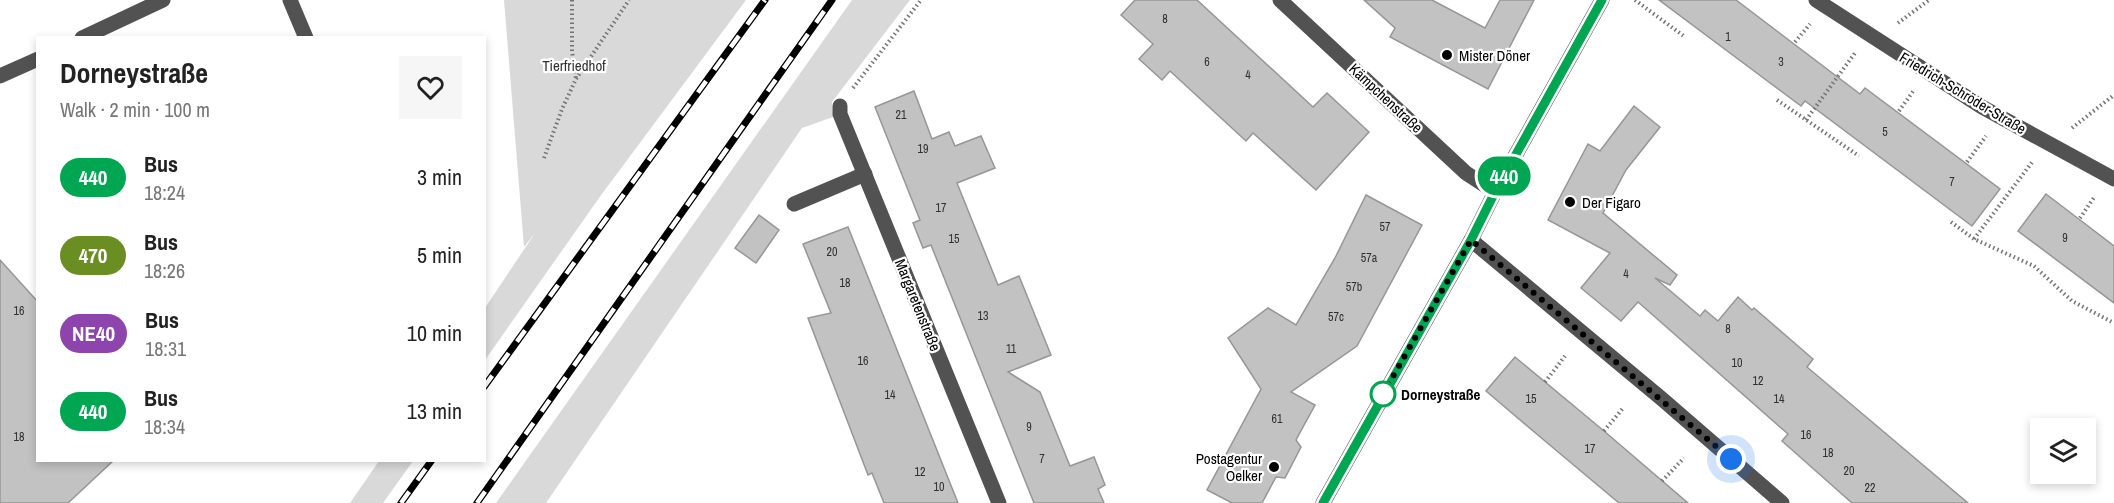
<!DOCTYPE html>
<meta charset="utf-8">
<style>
:root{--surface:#fff;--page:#f6f6f6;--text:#222;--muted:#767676}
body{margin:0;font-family:"Archivo Narrow",sans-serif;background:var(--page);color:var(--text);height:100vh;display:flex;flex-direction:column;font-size:22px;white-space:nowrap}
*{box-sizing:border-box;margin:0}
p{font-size:20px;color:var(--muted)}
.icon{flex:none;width:33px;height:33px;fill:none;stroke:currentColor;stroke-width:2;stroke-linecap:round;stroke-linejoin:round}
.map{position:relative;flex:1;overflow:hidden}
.sheet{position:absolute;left:36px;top:36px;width:450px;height:426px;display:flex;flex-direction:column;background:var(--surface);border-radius:0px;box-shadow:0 3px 9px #0003}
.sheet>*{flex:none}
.badge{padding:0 12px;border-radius:20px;font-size:21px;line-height:39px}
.fabs{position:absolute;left:2030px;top:418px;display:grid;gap:12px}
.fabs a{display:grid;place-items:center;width:66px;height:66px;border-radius:0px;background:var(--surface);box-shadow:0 3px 9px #0003;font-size:30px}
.you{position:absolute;width:30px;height:30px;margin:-15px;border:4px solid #fff;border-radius:50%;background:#1a73e8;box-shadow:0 0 0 9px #1a73e833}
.map>.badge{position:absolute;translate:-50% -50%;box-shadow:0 0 0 3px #fff}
.round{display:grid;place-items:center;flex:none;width:63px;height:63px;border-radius:0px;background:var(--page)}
.summary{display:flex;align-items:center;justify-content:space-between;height:102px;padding:0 24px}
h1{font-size:28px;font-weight:800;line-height:45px}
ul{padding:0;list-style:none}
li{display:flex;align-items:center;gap:18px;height:78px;padding:0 24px}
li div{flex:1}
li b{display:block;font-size:22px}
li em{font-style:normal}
li .badge{min-width:66px;font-weight:700;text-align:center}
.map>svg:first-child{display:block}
</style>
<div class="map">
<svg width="2114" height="503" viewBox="0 0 2114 503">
<rect width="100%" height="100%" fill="#fff"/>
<g fill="#d9d9d9">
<polygon points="504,0 746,0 599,198 485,360 485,308 535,233 524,247"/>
<polygon points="852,0 910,0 832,102 833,117 802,128 546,503 496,503"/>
<polygon points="379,461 413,461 383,503 350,503"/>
</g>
<g fill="#c2c2c2" stroke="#969696" stroke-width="1.5">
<polygon points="1135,0 1197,0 1313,107 1327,93 1369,132 1316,190 1253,133 1246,141 1170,71 1162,80 1139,59 1153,44 1121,15"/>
<polygon points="1364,0 1432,0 1485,28 1500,0 1534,0 1488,89 1390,37 1395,28"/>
<polygon points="1659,0 1736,0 1860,94 1865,88 2000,189 1972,226 1805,101 1801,106"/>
<polygon points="914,91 932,139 949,132 955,146 981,136 995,168 957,183 998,285 1019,276 1051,355 1008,372 1040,392 1070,466 1094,457 1105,485 1098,489 1104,503 1034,503 931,245 923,248 913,223 920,220 875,107"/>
<polygon points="1634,106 1660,127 1626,170 1603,213 1677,275 1670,285 1655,278 1700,316 1705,310 1718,321 1738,297 1752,310 1754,308 1813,359 1807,367 1968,503 1852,503 1782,441 1788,434 1638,302 1621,321 1581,288 1610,253 1548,220 1588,144 1600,151"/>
<polygon points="2046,194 2114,246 2114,303 2018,231"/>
<polygon points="1366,195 1422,225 1357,346 1291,392 1315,405 1296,440 1301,447 1285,478 1276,477 1262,503 1232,503 1207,490 1261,389 1228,338 1268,308 1296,325 1335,258"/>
<polygon points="759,215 779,230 756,263 735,248"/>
<polygon points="848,227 948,478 958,503 884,503 872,473 868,475 808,318 831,313 803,244"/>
<polygon points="0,260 38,302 38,460 114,460 68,503 0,503"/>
<polygon points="1515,357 1604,431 1688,503 1619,503 1545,441 1486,391"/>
</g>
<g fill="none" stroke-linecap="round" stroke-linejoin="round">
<g stroke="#747474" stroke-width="4" stroke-dasharray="1.5 3" stroke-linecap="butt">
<polyline points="572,0 572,51 576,79"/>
<polyline points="1635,0 1685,37"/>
<polyline points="1898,23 1929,0"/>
<polyline points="1795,42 1810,24"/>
<polyline points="853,88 921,0"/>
<polyline points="1777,100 1859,156"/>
<polyline points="1899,111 1914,90"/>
<polyline points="1806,120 1855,53"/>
<polyline points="2072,128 2114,95"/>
<polyline points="544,158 562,109 576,79 629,0"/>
<polyline points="1967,162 1986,136"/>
<polyline points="2080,218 2095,196"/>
<polyline points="1951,222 1974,239 2034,266 2072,301 2114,323"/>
<polyline points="1974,239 2033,161"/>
<polyline points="1545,382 1565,356"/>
<polyline points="1604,431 1624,407"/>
<polyline points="1662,481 1684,458"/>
</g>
<g stroke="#525252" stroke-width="15">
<polyline points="290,0 306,38"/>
<polyline points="1280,0 1466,173 1495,192"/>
<polyline points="1816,0 1982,107 2114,179"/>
<polyline points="82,38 163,0"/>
<polyline points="0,76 38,59"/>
<polyline points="840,106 840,114 999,503"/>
<polyline points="794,204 865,174"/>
<polyline points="1471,240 1662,399 1782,503"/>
<polyline points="1323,503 1471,240 1495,192 1602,0"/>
</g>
<defs>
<g id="rail">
<polyline points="484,387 765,0"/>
<polyline points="401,503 432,460"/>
<polyline points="477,503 832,0"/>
</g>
</defs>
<use href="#rail" stroke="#000" stroke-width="7"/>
<use href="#rail" stroke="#fff" stroke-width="4.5" stroke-dasharray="14" stroke-linecap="butt"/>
</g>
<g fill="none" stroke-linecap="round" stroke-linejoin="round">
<defs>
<polyline id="line" points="1323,503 1471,240 1495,192 1602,0"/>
</defs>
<use href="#line" stroke="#fff" stroke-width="14"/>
<use href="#line" stroke="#00a651" stroke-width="9"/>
<polyline stroke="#000" stroke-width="6" stroke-dasharray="0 10.8" points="1383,394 1471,240 1731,459"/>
</g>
<g fill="#000" stroke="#fff" stroke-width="2">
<circle cx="1447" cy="55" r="6"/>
<circle cx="1570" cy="202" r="6"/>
<circle cx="1274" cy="467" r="6"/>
</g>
<circle fill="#fff" stroke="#00a651" stroke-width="3" cx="1383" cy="394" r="12"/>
<g text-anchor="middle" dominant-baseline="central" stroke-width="4.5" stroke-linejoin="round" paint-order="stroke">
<g font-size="12" fill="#303030">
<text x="1165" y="19">8</text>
<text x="1728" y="37">1</text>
<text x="1207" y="62">6</text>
<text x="1781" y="62">3</text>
<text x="1248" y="75">4</text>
<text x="901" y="115">21</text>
<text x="1885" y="132">5</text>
<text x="923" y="149">19</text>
<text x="1952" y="182">7</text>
<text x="941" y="208">17</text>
<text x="1385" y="227">57</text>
<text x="2065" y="238">9</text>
<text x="954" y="239">15</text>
<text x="832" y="252">20</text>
<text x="1369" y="258">57a</text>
<text x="1626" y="274">4</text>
<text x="845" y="283">18</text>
<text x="1354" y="287">57b</text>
<text x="19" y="311">16</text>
<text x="983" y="316">13</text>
<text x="1336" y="317">57c</text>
<text x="1728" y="329">8</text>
<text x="1011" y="349">11</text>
<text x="863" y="361">16</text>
<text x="1737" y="363">10</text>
<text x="1758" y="381">12</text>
<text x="890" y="395">14</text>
<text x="1531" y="399">15</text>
<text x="1779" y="399">14</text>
<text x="1277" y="419">61</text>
<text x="1029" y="427">9</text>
<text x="1806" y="435">16</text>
<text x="19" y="437">18</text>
<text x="1590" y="449">17</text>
<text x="1828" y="453">18</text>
<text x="1042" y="459">7</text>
<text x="1849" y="471">20</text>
<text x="920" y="472">12</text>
<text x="939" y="487">10</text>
<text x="1870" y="488">22</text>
</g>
<g font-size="15" fill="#000" stroke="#fff" text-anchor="start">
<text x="1459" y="55">Mister Döner</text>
<text x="1582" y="202">Der Figaro</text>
<text x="1262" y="458" text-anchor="end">Postagentur<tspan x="1262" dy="17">Oelker</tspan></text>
</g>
<g font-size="15" fill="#303030" stroke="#fff">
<text x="574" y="65">Tierfriedhof</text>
</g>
<g font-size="15" fill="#000" stroke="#fff">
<text transform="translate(1963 93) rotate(31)">Friedrich-Schröder-Straße</text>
<text transform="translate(1386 98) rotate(43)">Kämpchenstraße</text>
<text transform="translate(918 305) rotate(68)">Margaretenstraße</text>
</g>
<g font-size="15" font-weight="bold" fill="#000" stroke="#fff" text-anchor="start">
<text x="1401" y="394">Dorneystraße</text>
</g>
</g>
</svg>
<div class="fabs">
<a><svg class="icon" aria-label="layers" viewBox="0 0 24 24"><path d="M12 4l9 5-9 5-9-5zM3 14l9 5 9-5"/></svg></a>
</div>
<div class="you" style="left:1731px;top:459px"></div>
<b class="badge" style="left:1504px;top:176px;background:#00a651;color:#fff">440</b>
<section class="sheet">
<div class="summary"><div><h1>Dorneystraße</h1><p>Walk · 2 min · 100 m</p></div><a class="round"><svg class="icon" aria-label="heart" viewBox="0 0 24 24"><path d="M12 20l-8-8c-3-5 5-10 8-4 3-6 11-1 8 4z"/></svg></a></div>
<ul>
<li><span class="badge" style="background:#00a651;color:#fff">440</span><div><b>Bus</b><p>18:24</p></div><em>3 min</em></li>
<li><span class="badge" style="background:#6b8e23;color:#fff">470</span><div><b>Bus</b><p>18:26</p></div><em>5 min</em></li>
<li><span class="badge" style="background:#8e44ad;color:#fff">NE40</span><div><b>Bus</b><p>18:31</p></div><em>10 min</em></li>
<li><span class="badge" style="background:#00a651;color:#fff">440</span><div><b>Bus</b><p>18:34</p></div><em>13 min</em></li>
</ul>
</section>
</div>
